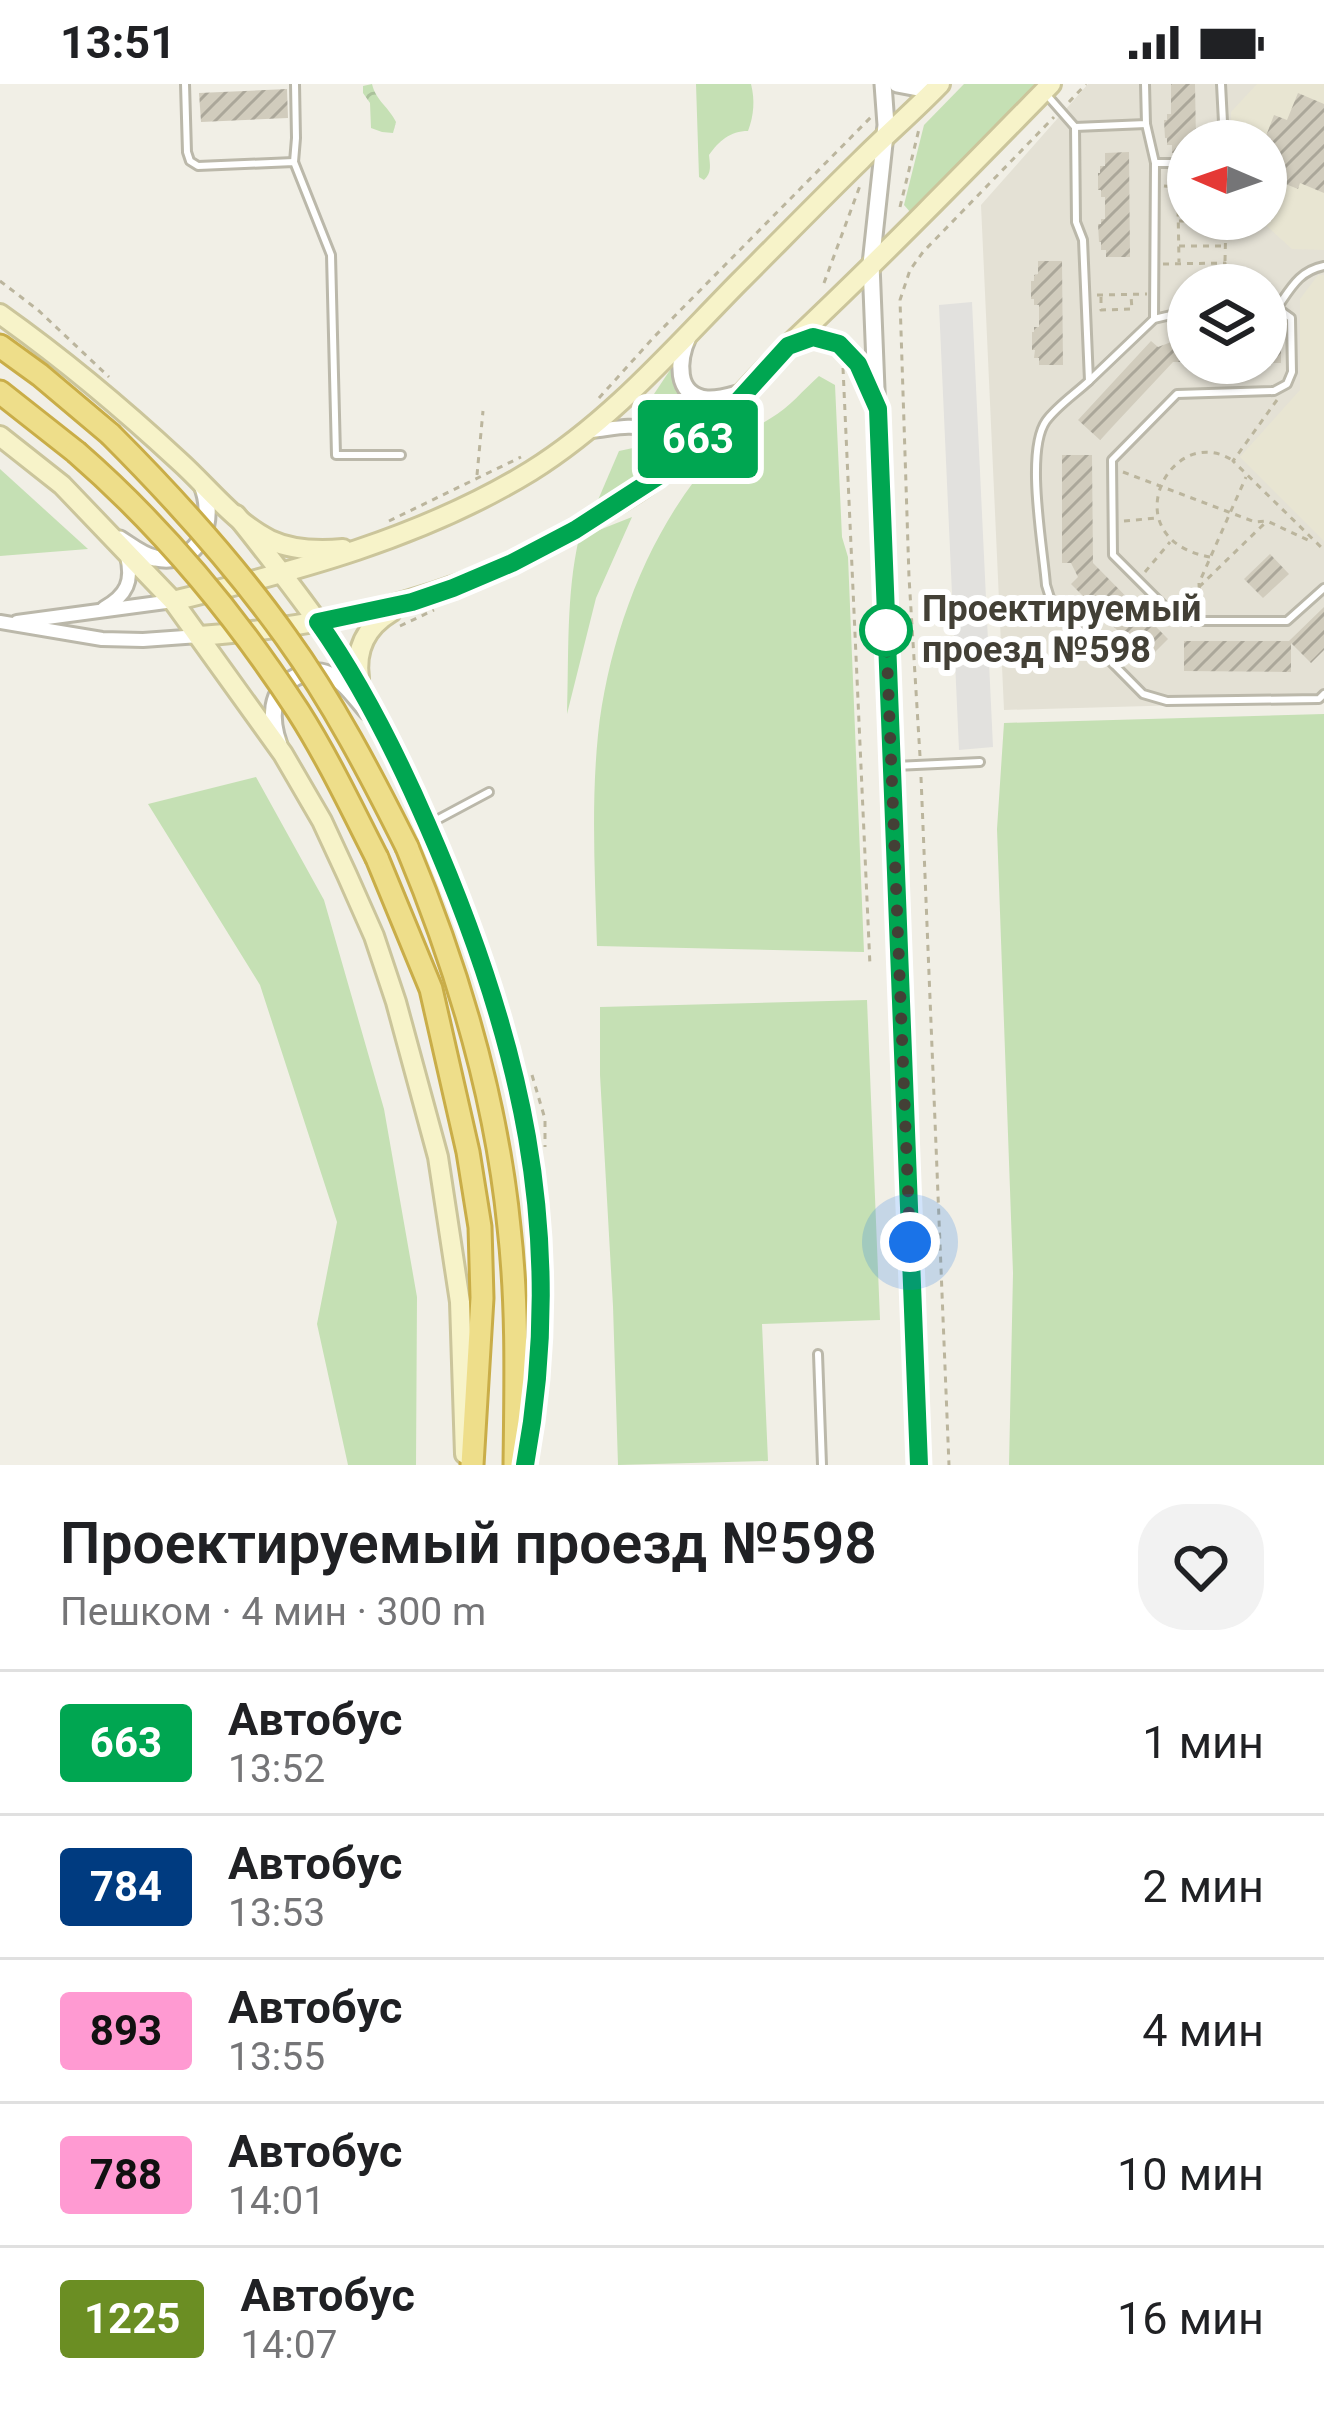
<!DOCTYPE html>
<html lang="ru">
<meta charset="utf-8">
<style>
:root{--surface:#fff;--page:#f2f2f2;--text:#202124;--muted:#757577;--line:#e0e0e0}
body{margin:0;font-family:Roboto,sans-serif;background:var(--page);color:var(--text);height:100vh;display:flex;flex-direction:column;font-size:45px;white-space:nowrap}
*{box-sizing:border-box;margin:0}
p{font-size:39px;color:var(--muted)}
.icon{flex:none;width:66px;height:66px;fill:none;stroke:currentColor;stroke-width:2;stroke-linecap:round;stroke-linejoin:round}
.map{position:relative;height:1381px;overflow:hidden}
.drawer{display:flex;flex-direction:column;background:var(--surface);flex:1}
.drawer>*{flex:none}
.badge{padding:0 24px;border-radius:9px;font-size:42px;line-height:78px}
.needle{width:78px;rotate:272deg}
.tools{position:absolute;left:1167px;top:36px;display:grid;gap:24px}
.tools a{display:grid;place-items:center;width:120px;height:120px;border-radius:50%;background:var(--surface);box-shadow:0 3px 9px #0004;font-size:60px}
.you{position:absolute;width:60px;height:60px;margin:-30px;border:9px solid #fff;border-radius:50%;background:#1a73e8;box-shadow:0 0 0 18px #1a73e833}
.map>.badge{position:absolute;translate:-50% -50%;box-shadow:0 0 0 6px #fff}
.round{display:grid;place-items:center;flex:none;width:126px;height:126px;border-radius:48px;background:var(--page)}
.head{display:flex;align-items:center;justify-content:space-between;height:204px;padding:0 60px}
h1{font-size:57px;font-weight:600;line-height:90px}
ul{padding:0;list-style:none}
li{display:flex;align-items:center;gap:36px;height:144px;padding:0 60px;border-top:3px solid var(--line)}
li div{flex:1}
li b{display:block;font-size:45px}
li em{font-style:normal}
li .badge{min-width:132px;font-weight:700;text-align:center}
.status{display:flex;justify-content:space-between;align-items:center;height:84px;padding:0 60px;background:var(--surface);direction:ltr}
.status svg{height:33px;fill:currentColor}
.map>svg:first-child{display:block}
</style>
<div class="status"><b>13:51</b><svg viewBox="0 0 49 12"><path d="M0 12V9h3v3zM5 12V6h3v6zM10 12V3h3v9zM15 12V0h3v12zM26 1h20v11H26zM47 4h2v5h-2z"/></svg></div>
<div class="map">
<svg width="1324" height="1381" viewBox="0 0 1324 1381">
<defs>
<pattern id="forest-crowns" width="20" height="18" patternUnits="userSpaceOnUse" patternTransform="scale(3)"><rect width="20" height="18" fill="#c5e0b4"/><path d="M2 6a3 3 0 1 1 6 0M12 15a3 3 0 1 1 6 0" fill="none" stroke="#aac19b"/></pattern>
<pattern id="building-hatch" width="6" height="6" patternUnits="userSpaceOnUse" patternTransform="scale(3)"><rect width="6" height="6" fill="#d1ccbd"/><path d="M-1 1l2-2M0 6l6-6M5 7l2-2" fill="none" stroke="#aba79a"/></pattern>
</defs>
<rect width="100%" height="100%" fill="#f1efe6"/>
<path fill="#e4e1d5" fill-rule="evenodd" d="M1088,0H1324V617L1004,626L981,121ZM1188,57H1266V135H1188ZM1188,201H1266V279H1188Z"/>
<g fill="#e8e5d2">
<polygon points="1257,0 1324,0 1324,166 1292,165 1259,135 1266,135 1266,57 1231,57 1231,28"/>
<polygon points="1318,191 1324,191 1324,457 1240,373 1300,306 1300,215"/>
</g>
<g fill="#c5e0b4">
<path d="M696,0H751C755,16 754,31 748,47C730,47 719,57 709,71C710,81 712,89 704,96L699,93Z"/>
<polygon points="964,0 1039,0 911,129 904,121 924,41"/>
<path d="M672,283C676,313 684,318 713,322L682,356L642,328Z"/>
<path d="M819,292L835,301L842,453L848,473L864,868L597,862C595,792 591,721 598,651C609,551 649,444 718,368C733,351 753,346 771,334C789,324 804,305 819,292Z"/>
<polygon points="633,364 641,366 653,377 655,390 592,430 619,367"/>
<polygon points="0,385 88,465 0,472"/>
<path d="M632,433L596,514L567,630C569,571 566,511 579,454Z"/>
<polygon points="1324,630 1324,1381 1009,1381 1013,1189 997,745 1004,639"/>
<polygon points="256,693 324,816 384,1025 417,1213 416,1381 348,1381 317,1240 337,1138 260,901 148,720"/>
<polygon points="867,916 880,1236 762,1240 768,1377 618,1381 613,1222 600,991 600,923"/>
</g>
<path fill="url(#forest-crowns)" d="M372,0C376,17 389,23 396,38L393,49L382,48L371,44L370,19L363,9V2Z"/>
<polygon fill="#e2e1de" points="972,218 993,663 959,666 939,221"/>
<g fill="url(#building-hatch)">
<polygon points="1171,0 1195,0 1196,57 1188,57 1188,68 1172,69 1172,61 1167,61 1167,54 1165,54 1164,36 1167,36 1167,30 1171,30"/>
<polygon points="287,5 288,34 201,38 199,9"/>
<polygon points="1298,9 1324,20 1324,109 1300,99 1298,105 1266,92 1276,64 1264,57 1274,31 1287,36"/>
<polygon points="1129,68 1130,173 1106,173 1106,166 1101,166 1101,158 1099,158 1098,140 1101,140 1101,135 1105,135 1105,113 1101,113 1101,106 1098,106 1098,89 1100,89 1100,82 1105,82 1105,69"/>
<polygon points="1038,177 1062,177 1063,281 1039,281 1039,274 1034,274 1035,266 1032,266 1032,248 1034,248 1034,243 1039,243 1039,221 1034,221 1034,215 1031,215 1031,197 1034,197 1034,191 1038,190"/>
<polygon points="1174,248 1188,248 1188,278 1173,278 1100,356 1078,336 1151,257 1158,263 1174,257"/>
<rect x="1266" y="248" width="15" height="31"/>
<polygon points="1062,371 1092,371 1093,479 1168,555 1147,576 1071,500 1078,493 1071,479 1062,479"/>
<polygon points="1270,470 1289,490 1263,514 1244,495"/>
<polygon points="1324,523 1324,566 1311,579 1291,559 1291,588 1184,587 1184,557 1289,557"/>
</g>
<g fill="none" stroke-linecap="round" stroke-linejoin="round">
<defs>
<g id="service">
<polyline points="185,0 187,68 190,77 198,82 294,78 331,171 336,371 401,371"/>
<polyline points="1221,0 1224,57"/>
<polyline points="1046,10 1075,43 1146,40 1145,0"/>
<polyline points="1146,40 1155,79 1154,235"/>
<path d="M1075,43L1076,138L1083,156L1089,297C1075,310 1057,322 1046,337C1025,367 1043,462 1046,501L1051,517L1143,610L1167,617L1319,615L1324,610"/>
<polyline points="294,78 296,54 295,0"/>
<polyline points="1155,79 1188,79"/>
<polyline points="1266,224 1277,224 1291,234 1292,288 1287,300 1274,307 1177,310 1112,376 1113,471 1179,537 1287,537 1324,504"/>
<path d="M1277,224C1291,204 1299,187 1324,182"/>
<polyline points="1089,297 1154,235 1188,227"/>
<polyline points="895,682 980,678"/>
<polyline points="431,739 489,708"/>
<polyline points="818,1270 822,1381"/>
</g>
<g id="minor">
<path d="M590,347C636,342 650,333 674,378"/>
<path d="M104,524C127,511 133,497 127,472"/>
<polyline points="0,538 102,555 143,556 199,552"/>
<polyline points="17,538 173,517"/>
</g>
<g id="tertiary">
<polyline points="883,0 886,41 871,180 919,1381"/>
<polyline points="897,0 918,4 933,0"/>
<path d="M688,253C678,275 674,312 707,315C720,316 733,311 745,308"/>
<path d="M791,261C842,243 855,269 873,313"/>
<path d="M120,455C131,462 143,472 155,474C202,483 216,436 202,401"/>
<path d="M279,661C270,636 269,606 296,593C305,589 315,586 325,589C344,595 355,614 368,628"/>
</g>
<g id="secondary">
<path d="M0,230C62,274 123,325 179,377C208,403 235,439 270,456C291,466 320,467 343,465"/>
<polyline points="0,352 62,401 173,517 283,670 322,737 347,791 374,852 396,918 438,1073 460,1218 465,1370"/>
<path d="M236,431C268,471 300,512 330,555C370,614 402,683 431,749C523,957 566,1155 525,1381"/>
<path d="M173,517C296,487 422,454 531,387C611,337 673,265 739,198C780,157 820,116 861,76C887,50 915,26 940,0"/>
<path d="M200,552C344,541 472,510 597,433C617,420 639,408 658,393C708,353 746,301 793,257C881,174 966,87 1051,0"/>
<path d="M359,594C355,565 366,543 391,528"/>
</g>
<g id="trunk">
<polyline points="0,262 40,291 110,350"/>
<polyline points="0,308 76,368"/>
<path d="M407,763C457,883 496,1012 509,1143C518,1222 516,1301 515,1381"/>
<polyline points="377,774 431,905 468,1068 480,1143 482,1214 472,1381"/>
</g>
</defs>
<use href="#service" stroke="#bbb8aa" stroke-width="12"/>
<use href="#minor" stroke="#bbb8aa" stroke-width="18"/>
<use href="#tertiary" stroke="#bbb8aa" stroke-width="21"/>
<use href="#secondary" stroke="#cbc59b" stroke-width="24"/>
<use href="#trunk" stroke="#c9ad48" stroke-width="27"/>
<g stroke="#bbb59d" stroke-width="3" stroke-dasharray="6 6" stroke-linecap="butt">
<polyline points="1069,18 1086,0"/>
<polyline points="1164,102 1174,103 1174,87"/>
<polyline points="1174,103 1178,122 1179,178"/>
<polyline points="900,123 919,45"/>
<polyline points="1179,137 1226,137"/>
<polyline points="1179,162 1226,162"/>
<polyline points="1225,177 1226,135"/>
<polyline points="1163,180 1225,179 1226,201"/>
<polyline points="0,197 38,226 109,293"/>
<polyline points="824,199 861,99"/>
<polyline points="1097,211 1147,210"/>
<polyline points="1101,213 1101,226 1132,225 1131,212"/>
<polyline points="843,284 870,882"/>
<polyline points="599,314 654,253 872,32"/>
<polyline points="1277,316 1233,377 1324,466"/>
<polyline points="1123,388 1255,438 1267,437 1310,457"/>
<polyline points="477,391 483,327"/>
<polyline points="389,437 521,373"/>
<polyline points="1124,437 1157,434"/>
<path d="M1210,473C1111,455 1170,337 1232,376"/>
<polyline points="1145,488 1170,458"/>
<polyline points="1199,503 1266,438"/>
<polyline points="1200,529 1199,499 1246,393"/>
<polyline points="400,542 434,526"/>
<polyline points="920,672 909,493 900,216 910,186 923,168 1054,33"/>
<polyline points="921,693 949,1381"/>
<polyline points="532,991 545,1035 545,1063"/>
</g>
<use href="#service" stroke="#fff" stroke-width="6"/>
<use href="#minor" stroke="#fff" stroke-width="12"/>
<use href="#tertiary" stroke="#fff" stroke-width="15"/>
<use href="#secondary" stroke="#f7f3c9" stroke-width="18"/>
<use href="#trunk" stroke="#eede8a" stroke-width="21"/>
<defs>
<g id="trunk-bridge">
<path d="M110,350C174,414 234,480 286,553C333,618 371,691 407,763"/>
<path d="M76,368C161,442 236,532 298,627C328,674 352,725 377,774"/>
</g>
</defs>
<use href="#trunk-bridge" stroke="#c9ad48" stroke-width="27" stroke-linecap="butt"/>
<use href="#trunk-bridge" stroke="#eede8a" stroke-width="21"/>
</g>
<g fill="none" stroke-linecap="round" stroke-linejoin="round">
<defs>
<path id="line" d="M525,1381C568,1149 520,952 427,740C397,671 362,600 318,538L412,518L453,504L512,479L575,446L657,393L719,338L788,262L813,253L839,260L858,280L878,325L919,1381"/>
</defs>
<use href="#line" stroke="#fff" stroke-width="27"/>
<use href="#line" stroke="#00a651" stroke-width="18"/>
<polyline stroke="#434036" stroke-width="12" stroke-dasharray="0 21.6" points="886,546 910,1158"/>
</g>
<circle fill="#fff" stroke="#00a651" stroke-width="6" cx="886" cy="546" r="24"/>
<g text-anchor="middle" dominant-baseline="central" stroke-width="12" stroke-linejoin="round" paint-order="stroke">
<g font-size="36" font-weight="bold" fill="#434036" stroke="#fff" text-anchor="start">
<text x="922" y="525">Проектируемый<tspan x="922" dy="41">проезд №598</tspan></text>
</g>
</g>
</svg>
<div class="tools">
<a><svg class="needle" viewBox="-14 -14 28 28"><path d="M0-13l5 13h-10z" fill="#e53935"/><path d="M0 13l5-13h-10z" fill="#757577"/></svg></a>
<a><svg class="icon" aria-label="layers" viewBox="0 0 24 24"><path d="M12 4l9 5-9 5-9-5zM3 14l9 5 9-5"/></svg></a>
</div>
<div class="you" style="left:910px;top:1158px"></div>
<b class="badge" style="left:698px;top:355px;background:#00a651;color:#fff">663</b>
</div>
<section class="drawer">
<div class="head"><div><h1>Проектируемый проезд №598</h1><p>Пешком · 4 мин · 300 m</p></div><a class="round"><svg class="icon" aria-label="heart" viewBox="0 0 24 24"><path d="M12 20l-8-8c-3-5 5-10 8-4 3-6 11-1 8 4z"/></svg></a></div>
<ul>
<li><span class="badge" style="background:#00a651;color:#fff">663</span><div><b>Автобус</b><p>13:52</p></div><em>1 мин</em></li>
<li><span class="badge" style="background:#003b80;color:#fff">784</span><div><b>Автобус</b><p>13:53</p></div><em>2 мин</em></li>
<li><span class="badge" style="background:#ff9ad2;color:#111">893</span><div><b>Автобус</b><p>13:55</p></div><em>4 мин</em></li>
<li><span class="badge" style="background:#ff9ad2;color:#111">788</span><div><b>Автобус</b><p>14:01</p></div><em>10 мин</em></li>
<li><span class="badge" style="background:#6b8e23;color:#fff">1225</span><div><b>Автобус</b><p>14:07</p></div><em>16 мин</em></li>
</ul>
</section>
